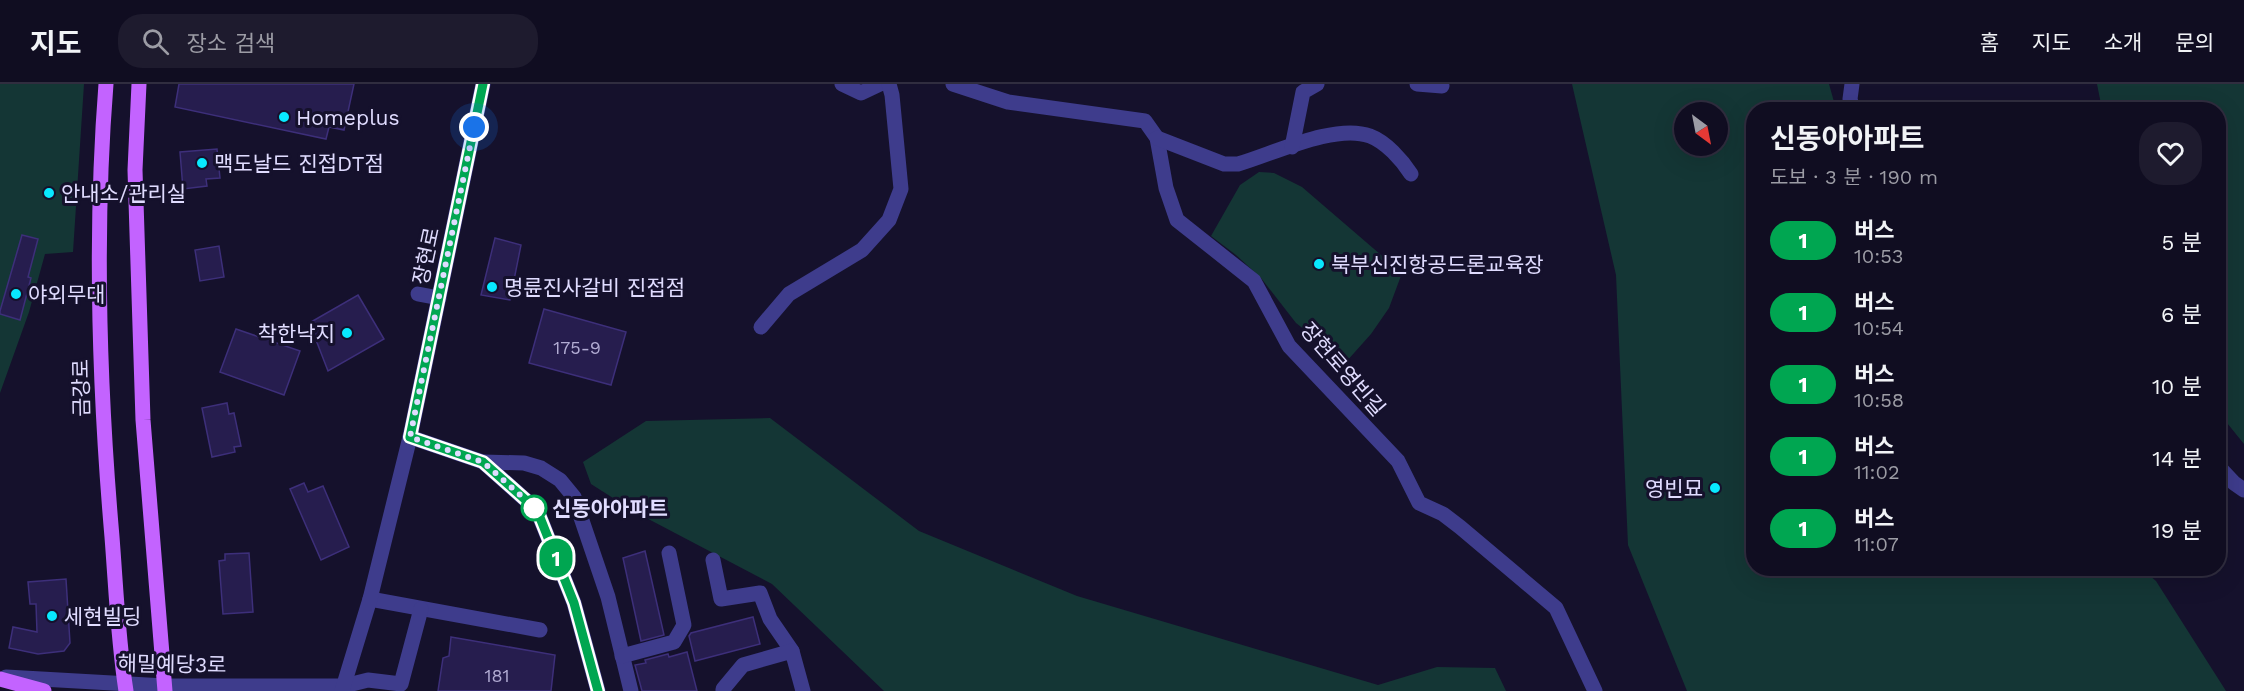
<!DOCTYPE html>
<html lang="ko">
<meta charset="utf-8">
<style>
:root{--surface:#100d21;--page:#1e1b2e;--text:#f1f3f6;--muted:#9c9ca5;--line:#302d3f}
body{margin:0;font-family:"Work Sans","Noto Sans KR",sans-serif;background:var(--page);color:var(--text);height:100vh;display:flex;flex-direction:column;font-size:22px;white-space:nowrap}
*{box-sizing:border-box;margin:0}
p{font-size:20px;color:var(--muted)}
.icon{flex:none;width:33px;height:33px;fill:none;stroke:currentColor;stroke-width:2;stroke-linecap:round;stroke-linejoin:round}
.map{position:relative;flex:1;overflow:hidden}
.side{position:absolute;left:1746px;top:18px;width:480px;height:474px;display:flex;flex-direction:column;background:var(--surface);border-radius:24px;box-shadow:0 6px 24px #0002,0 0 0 2px var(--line)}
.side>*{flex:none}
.badge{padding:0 12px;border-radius:20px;font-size:21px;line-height:39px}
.needle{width:39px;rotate:148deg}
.buttons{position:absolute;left:1674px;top:18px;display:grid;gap:12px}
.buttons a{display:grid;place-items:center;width:54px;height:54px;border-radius:50%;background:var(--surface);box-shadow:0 6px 24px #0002,0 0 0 2px var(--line);font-size:30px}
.you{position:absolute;width:30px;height:30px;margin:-15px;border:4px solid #fff;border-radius:50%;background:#1a73e8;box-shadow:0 0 0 9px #1a73e833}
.map>.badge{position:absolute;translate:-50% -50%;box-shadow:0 0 0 3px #fff}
.round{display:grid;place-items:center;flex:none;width:63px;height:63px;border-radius:24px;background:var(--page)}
.overview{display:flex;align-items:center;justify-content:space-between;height:102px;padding:0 24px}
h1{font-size:28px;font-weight:700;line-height:45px}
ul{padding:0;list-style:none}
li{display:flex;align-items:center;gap:18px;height:72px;padding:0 24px}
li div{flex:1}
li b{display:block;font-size:22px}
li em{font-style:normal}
li .badge{min-width:66px;font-weight:700;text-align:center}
header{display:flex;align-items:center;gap:36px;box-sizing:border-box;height:84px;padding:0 30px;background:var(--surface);border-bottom:2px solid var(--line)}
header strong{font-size:28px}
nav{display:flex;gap:33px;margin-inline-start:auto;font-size:21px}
.search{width:420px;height:54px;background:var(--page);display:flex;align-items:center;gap:15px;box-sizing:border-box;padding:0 21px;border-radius:24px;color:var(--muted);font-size:22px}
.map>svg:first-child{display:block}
</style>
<header>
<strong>지도</strong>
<div class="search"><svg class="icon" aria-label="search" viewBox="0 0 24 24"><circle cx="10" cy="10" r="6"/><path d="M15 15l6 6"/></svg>장소 검색</div>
<nav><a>홈</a><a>지도</a><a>소개</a><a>문의</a></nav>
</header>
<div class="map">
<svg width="2244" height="607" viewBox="0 0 2244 607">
<rect width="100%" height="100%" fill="#15112c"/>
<g fill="#143635" fill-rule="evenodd">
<polygon points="0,0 84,0 73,168 45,170 29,228 0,309"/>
<path d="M1572,0H1829L1836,25L1754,26V484L2142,485L2156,497L2226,607H1687L1628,461L1616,191ZM1684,28H1718V62H1684Z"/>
<polygon points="2097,0 2244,0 2244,360 2219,329 2218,26 2102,25"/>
<polygon points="1259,88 1274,89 1302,103 1402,189 1389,224 1371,250 1346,278 1296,239 1261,194 1236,171 1211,152 1240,101"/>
<polygon points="770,334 919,447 1077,512 1378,601 1437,583 1495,584 1506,607 884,607 772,500 635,428 591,400 583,378 646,337"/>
</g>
<g fill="#261d4e" stroke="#3d2f7a" stroke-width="1.5">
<polygon points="179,0 354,0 344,46 329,43 326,55 175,23"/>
<polygon points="217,65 220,94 206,95 207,102 183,105 180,68"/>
<polygon points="22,151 38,155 28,193 31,194 20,236 0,230 0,227"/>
<polygon points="495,154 521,161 510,216 481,211"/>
<polygon points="219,162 224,193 200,197 195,166"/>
<polygon points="358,211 384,255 328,287 311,243 311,238"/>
<polygon points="544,225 626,248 611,301 529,279"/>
<polygon points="236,245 300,267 284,311 220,288"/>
<polygon points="227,319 229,330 234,329 241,362 234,363 235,368 212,373 202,324"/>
<polygon points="304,399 308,408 323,402 349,463 321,476 290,405"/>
<polygon points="645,467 664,551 641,557 623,474"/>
<polygon points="249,469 253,528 223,530 219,477 225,476 225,470"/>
<polygon points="66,495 70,559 64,567 38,570 9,564 13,543 37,548 36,520 30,520 28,498"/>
<polygon points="753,533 760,560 695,577 689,552 691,549"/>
<polygon points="451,553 555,571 551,607 438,607 443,574 449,572"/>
<polygon points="687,568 697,607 642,607 635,581 646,579 645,576 668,570 669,573"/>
</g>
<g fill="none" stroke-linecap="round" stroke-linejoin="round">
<g stroke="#3e3c8c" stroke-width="15">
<polyline points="842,0 861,9 880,0"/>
<polyline points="953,0 1008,18 1145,37 1157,54 1166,104 1177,136 1254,197 1289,262 1398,377 1419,419 1443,430 1460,443 1556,524 1595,607"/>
<polyline points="1417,0 1442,2"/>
<polyline points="1852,0 1850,15 1853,26"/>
<path d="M1157,54L1224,80H1238C1273,70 1335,39 1370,52C1386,58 1402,76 1411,90"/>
<polyline points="1292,63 1303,8 1317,0"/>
<polyline points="418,210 439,214"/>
<polyline points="761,243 789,210 862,166 889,136 901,105 892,11 889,0"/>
<polyline points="410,353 483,378 537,426 574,519 598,607"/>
<polyline points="483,378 524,379 541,384 560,396 574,413 608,513 631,607"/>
<polyline points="2218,382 2234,399 2244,406"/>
<polyline points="713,476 721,515 760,509 770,535 792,567"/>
<polyline points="370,515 540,546"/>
<polyline points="622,572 674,558 684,541 669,469"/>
<polyline points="6,593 165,602 344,602 368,596 401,600 421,525"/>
<polyline points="342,607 370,515 410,353 483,0"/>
<polyline points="723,607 723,605 743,581 792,567 803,607"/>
</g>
<g stroke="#c363ff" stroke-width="15">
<path d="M106,0C94,151 99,303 112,453C116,504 118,556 126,607"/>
<polyline points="139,0 135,86 143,336 165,607"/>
<polyline points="0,595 44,607"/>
</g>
</g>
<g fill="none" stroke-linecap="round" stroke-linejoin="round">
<defs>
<polyline id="line" points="483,0 410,353 483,378 537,426 574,519 598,607"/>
</defs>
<use href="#line" stroke="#fff" stroke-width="14"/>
<use href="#line" stroke="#00a651" stroke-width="9"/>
<polyline stroke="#e0dcff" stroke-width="6" stroke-dasharray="0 10.8" points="474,43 410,353 483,378 537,426 534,424"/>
</g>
<g fill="#08e9ff" stroke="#15112c" stroke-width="2">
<circle cx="284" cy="33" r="6"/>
<circle cx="202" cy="79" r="6"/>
<circle cx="49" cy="109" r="6"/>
<circle cx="1319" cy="180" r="6"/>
<circle cx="492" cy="203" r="6"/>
<circle cx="16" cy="210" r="6"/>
<circle cx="347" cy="249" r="6"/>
<circle cx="1715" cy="404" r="6"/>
<circle cx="52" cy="532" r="6"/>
</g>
<circle fill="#fff" stroke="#00a651" stroke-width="3" cx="534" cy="424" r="12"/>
<g text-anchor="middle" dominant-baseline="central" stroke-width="6" stroke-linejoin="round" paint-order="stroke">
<g font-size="18" fill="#b2acd3">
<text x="577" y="263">175-9</text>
<text x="497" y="591">181</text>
</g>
<g font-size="21" fill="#e0dcff" stroke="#15112c" text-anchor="start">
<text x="296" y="33">Homeplus</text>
<text x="214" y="79">맥도날드 진접DT점</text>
<text x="61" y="109">안내소/관리실</text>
<text x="1331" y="180">북부신진항공드론교육장</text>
<text x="504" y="203">명륜진사갈비 진접점</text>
<text x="28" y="210">야외무대</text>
<text x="335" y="249" text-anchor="end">착한낙지</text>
<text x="1703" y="404" text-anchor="end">영빈묘</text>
<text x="64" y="532">세현빌딩</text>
</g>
<g font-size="21" fill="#e0dcff" stroke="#15112c">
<text transform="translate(426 172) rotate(-78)">장현로</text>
<text transform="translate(1343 285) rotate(49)">장현로영빈길</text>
<text transform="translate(81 304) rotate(-91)">금강로</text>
<text transform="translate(172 580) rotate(1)">해밀예당3로</text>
</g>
<g font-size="21" font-weight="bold" fill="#e0dcff" stroke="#15112c" text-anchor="start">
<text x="552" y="424">신동아아파트</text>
</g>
</g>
</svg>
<div class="buttons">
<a><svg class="needle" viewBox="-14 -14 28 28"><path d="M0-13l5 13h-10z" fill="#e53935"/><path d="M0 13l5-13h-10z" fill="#9c9ca5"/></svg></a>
</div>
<div class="you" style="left:474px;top:43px"></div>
<b class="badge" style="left:556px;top:474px;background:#00a651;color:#fff">1</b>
<section class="side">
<div class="overview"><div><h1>신동아아파트</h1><p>도보 · 3 분 · 190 m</p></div><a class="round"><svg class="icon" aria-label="heart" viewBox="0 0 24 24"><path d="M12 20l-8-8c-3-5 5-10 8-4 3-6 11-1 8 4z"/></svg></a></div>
<ul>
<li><span class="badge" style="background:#00a651;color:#fff">1</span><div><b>버스</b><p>10:53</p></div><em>5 분</em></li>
<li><span class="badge" style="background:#00a651;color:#fff">1</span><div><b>버스</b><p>10:54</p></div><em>6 분</em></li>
<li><span class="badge" style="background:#00a651;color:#fff">1</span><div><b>버스</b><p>10:58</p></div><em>10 분</em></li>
<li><span class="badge" style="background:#00a651;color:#fff">1</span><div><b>버스</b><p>11:02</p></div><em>14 분</em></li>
<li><span class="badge" style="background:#00a651;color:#fff">1</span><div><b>버스</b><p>11:07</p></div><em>19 분</em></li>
</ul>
</section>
</div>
